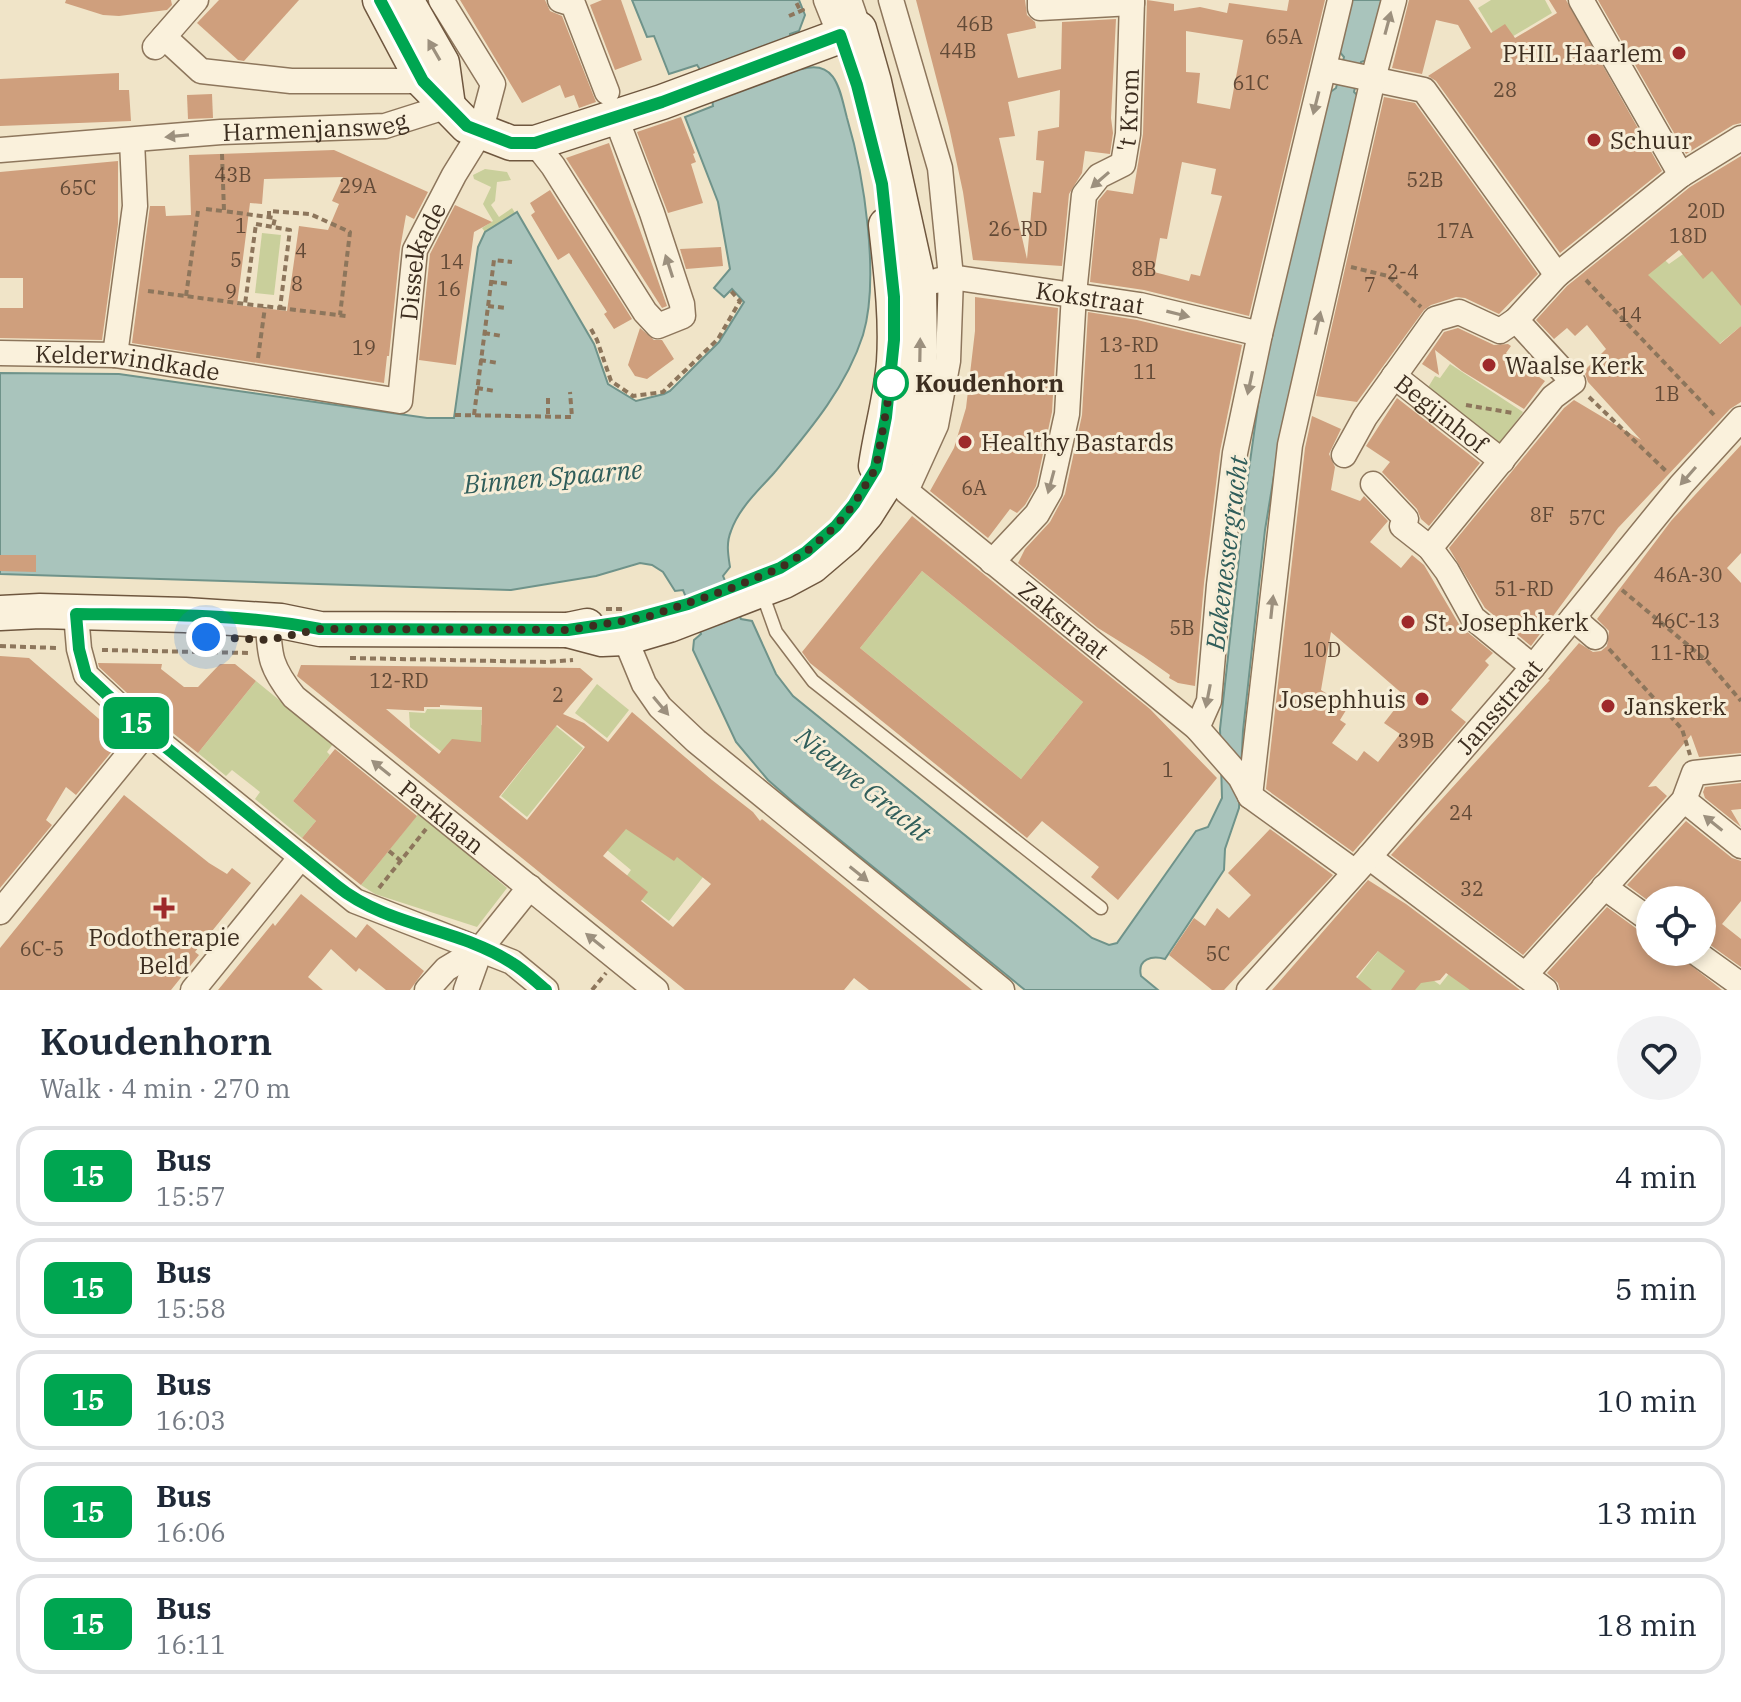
<!DOCTYPE html>
<meta charset="utf-8">
<style>
:root{--surface:#fff;--page:#f2f2f3;--text:#1f2937;--muted:#747a83;--line:#e0e1e3}
body{margin:0;font-family:"IBM Plex Serif",serif;background:var(--page);color:var(--text);height:100vh;display:flex;flex-direction:column;font-size:30px;white-space:nowrap}
*{box-sizing:border-box;margin:0}
p{font-size:26px;color:var(--muted)}
.icon{flex:none;width:44px;height:44px;fill:none;stroke:currentColor;stroke-width:2;stroke-linecap:round;stroke-linejoin:round}
.map{position:relative;height:990px;overflow:hidden}
.side{display:flex;flex-direction:column;background:var(--surface);flex:1}
.side>*{flex:none}
.badge{padding:0 16px;border-radius:12px;font-size:28px;line-height:52px}
.fabs{position:absolute;left:1636px;top:886px;display:grid;gap:16px}
.fabs a{display:grid;place-items:center;width:80px;height:80px;border-radius:50%;background:var(--surface);box-shadow:0 4px 12px #0003;font-size:40px}
.you{position:absolute;width:40px;height:40px;margin:-20px;border:6px solid #fff;border-radius:50%;background:#1a73e8;box-shadow:0 0 0 12px #1a73e833}
.map>.badge{position:absolute;translate:-50% -50%;box-shadow:0 0 0 4px #fff}
.round{display:grid;place-items:center;flex:none;width:84px;height:84px;border-radius:42px;background:var(--page)}
.overview{display:flex;align-items:center;justify-content:space-between;height:136px;padding:0 40px}
h1{font-size:38px;font-weight:600;line-height:60px}
ul{padding:0;list-style:none}
li{display:flex;align-items:center;gap:24px;height:100px;margin:0 16px 12px;padding:0 24px;border:4px solid var(--line);border-radius:24px}
li div{flex:1}
li b{display:block;font-size:30px}
li em{font-style:normal}
li .badge{min-width:88px;font-weight:700;text-align:center}
.map>svg:first-child{display:block}
</style>
<div class="map">
<svg width="1741" height="990" viewBox="0 0 1741 990">
<rect width="100%" height="100%" fill="#f0e4c8"/>
<g fill="#c9cf9b">
<polygon points="1491,0 1545,0 1552,13 1500,44 1478,8"/>
<polygon points="485,169 507,172 511,180 497,182 495,201 491,205 499,217 512,208 515,213 485,232 482,228 493,221 483,204 491,187 474,179 473,175"/>
<polygon points="1741,195 1741,326 1718,345 1630,262 1649,245 1669,264 1723,226"/>
<polygon points="262,233 281,235 274,295 255,293"/>
<polygon points="1450,364 1523,412 1496,449 1424,394 1435,376 1440,378"/>
<polygon points="922,571 1083,702 1021,779 860,648"/>
<polygon points="256,681 333,744 327,752 330,755 293,801 316,821 302,838 255,799 260,792 232,770 226,776 198,753"/>
<polygon points="597,684 629,710 607,738 575,713"/>
<polygon points="427,709 482,710 481,725 501,727 465,770 410,727 409,712 425,713"/>
<polygon points="556,726 583,748 527,817 501,796"/>
<polygon points="646,778 703,877 669,921 621,884 631,870 601,845"/>
<polygon points="419,813 507,888 477,927 375,894 361,885"/>
<polygon points="1383,945 1440,985 1451,971 1475,990 1348,990"/>
</g>
<g fill="#a9c4bc" stroke="#6f938a" stroke-width="2">
<polygon points="632,0 799,0 805,15 799,31 790,34 790,37 701,71 697,65 669,74 654,36 647,37"/>
<path d="M1350,0H1385L1370,59L1361,62L1354,92L1360,98L1279,445L1265,530L1243,731L1239,808L1225,849L1224,870L1165,959C1152,955 1137,959 1141,976L1158,990H1025L793,802L768,780L736,742L693,650L694,640L701,634L683,590L675,591L663,572L652,565L640,563L596,576L511,590L0,574V373L119,374L427,418H454L478,247L485,232L517,212L594,344L608,384L636,401L664,394L670,391L719,342L744,302L732,289L724,297L714,288L730,269L718,202L685,117L713,106L712,99L801,65L802,69C837,59 840,92 847,118C864,175 880,278 863,335C846,388 809,431 774,473C758,491 739,508 731,531C726,543 728,554 730,567L723,576L741,619L752,621L776,674L793,696L1092,938L1109,945L1117,943L1196,831L1208,827L1222,798L1220,729L1248,476L1262,376L1329,93L1336,88L1344,57L1338,50Z"/>
</g>
<g fill="#cf9f7d" fill-rule="evenodd">
<polygon points="66,0 171,0 172,5 167,10 119,16 103,15 65,3"/>
<polygon points="219,0 299,0 244,61 238,60 197,23"/>
<polygon points="460,0 545,0 550,11 562,16 596,102 579,108 574,95 565,98 560,85 522,103"/>
<polygon points="602,0 621,0 642,60 615,70 590,5"/>
<path d="M916,0H1025L1027,15L1035,22L1036,28L1007,34L1018,78L1061,69L1062,22L1116,19L1111,118L1113,133L1110,154L1085,151L1082,173L1069,194L1062,266L973,260L963,192L949,127ZM1060,90L1059,127L1038,131L1036,160L1044,161L1041,193L1033,192L1027,259L999,138L1015,136L1008,102Z"/>
<path d="M1147,0L1174,4V11L1200,7L1227,13L1229,3L1287,11L1289,0H1325L1249,316L1144,290L1090,282L1098,201L1107,190L1133,194L1143,134ZM1186,31L1243,40L1230,109L1197,103L1200,73L1186,72ZM1182,162L1216,169L1211,194L1222,196L1200,276L1191,274L1189,281L1154,272L1160,238L1167,239Z"/>
<polygon points="1409,0 1469,0 1491,33 1505,24 1515,38 1557,13 1549,0 1566,0 1662,171 1560,253 1436,81 1428,76 1471,48 1458,25 1436,20 1422,74 1392,68"/>
<polygon points="1598,0 1741,0 1741,123 1733,125 1686,154"/>
<polygon points="119,73 119,90 129,90 131,121 0,126 0,79"/>
<polygon points="212,94 213,118 188,119 187,95"/>
<polygon points="1384,97 1415,103 1538,274 1499,314 1465,298 1456,297 1431,305 1424,310 1357,402 1316,396"/>
<polygon points="681,117 695,153 693,154 696,162 691,164 703,203 668,213 637,132"/>
<polygon points="609,143 667,306 662,308 566,158"/>
<path d="M334,150L428,192L414,219L406,215L400,249L389,356H387L384,383L132,343L150,206H165L166,216L191,215L189,155ZM343,177L332,201L339,204L328,230L299,226L287,311L237,305L250,203L262,204L264,179Z"/>
<polygon points="1741,156 1741,306 1712,271 1703,279 1679,250 1648,275 1720,344 1741,326 1741,402 1730,409 1618,528 1531,646 1485,608 1449,548 1564,408 1574,400 1641,440 1588,382 1584,371 1606,349 1587,325 1575,336 1567,328 1554,339 1536,320 1567,286 1690,187"/>
<polygon points="118,161 118,224 102,340 0,338 0,308 23,308 23,278 0,278 0,172"/>
<polygon points="550,190 632,319 614,329 604,314 607,312 569,253 558,260 531,215 535,212 530,203"/>
<polygon points="455,205 492,222 474,232 456,365 419,360 430,254"/>
<polygon points="721,247 723,266 686,269 680,249"/>
<polygon points="975,297 1058,308 1052,412 1036,486 1025,505 1017,513 1010,509 988,538 930,491 954,448 966,408 975,331"/>
<polygon points="1088,312 1137,320 1242,345 1220,451 1204,583 1195,686 1178,683 1169,678 1170,675 1143,656 1098,628 1018,563 1025,549 1050,522 1065,494 1082,415"/>
<polygon points="640,328 654,340 662,340 674,359 647,379 635,376 628,365"/>
<polygon points="1458,328 1494,345 1508,344 1511,346 1506,353 1508,356 1545,381 1524,409 1462,371 1435,350 1439,375 1422,364 1444,332"/>
<polygon points="1397,398 1480,463 1429,526 1421,519 1417,509 1382,472 1390,462 1366,446"/>
<path d="M1312,416L1341,429L1329,454L1335,467L1331,490L1360,501L1364,496L1388,521L1370,542L1401,568L1412,555L1424,565L1460,626L1493,653L1485,661L1489,665L1451,710L1466,722L1353,852L1266,789L1305,448ZM1331,632L1405,696L1384,723L1400,734L1378,762L1364,751L1357,761L1332,743L1346,724L1340,720L1348,707L1321,690Z"/>
<polygon points="1741,445 1741,553 1727,568 1741,583 1741,753 1699,757 1691,735 1648,787 1656,786 1667,796 1523,955 1391,855 1550,680 1548,679 1579,643 1593,652 1601,651 1607,646 1609,631 1597,619 1671,521"/>
<path d="M912,516L1150,709L1217,778L1118,900L1091,877L1099,867L1042,821L1027,838L810,663L802,652ZM922,571L1083,702L1021,779L860,648Z"/>
<polygon points="0,555 36,555 36,572 0,571"/>
<polygon points="0,656 29,658 122,739 76,795 66,787 46,820 52,825 0,888"/>
<polygon points="98,663 162,664 161,669 184,687 198,687 220,664 235,664 256,681 198,753 154,718 99,667"/>
<path d="M301,665L580,668L593,679L563,714L584,723L608,742L632,712L712,780L753,812L760,821L762,819L972,990H869L854,978L844,990H685L297,676ZM440,705L482,707L481,742L452,739L439,754L386,709L424,711V707H440ZM557,725L585,747L527,820L499,797ZM626,829L674,861L677,857L711,884L673,927L641,901L648,892L603,856Z"/>
<polygon points="335,749 417,816 361,885 302,838 316,821 293,801"/>
<polygon points="1741,783 1741,809 1731,810 1741,827 1705,798 1703,792 1705,787"/>
<polygon points="124,795 209,863 227,874 232,868 251,883 195,952 199,955 171,990 0,990 0,948"/>
<polygon points="1686,821 1732,858 1741,861 1741,901 1722,924 1741,939 1741,967 1702,939 1702,900 1650,902 1627,885"/>
<polygon points="1270,829 1333,875 1224,990 1212,990 1169,955 1194,918 1205,926 1217,908 1229,918 1251,895 1228,873"/>
<polygon points="1368,880 1406,904 1520,990 1470,990 1446,973 1440,980 1421,983 1415,990 1391,990 1405,971 1378,951 1356,977 1372,990 1272,990"/>
<polygon points="301,894 356,938 367,924 424,971 410,990 386,990 359,968 356,972 331,949 308,977 323,990 218,990 273,923 275,926"/>
<polygon points="1607,907 1641,932 1650,935 1650,952 1674,952 1722,990 1560,990 1558,983 1547,973"/>
</g>
<g fill="none" stroke-linecap="round" stroke-linejoin="round">
<defs>
<polyline id="lane" points="762,593 776,632 813,681 1101,908"/>
<g id="street">
<polyline points="560,0 573,4 607,92"/>
<polyline points="826,0 840,35"/>
<polyline points="849,0 859,29"/>
<path id="s1" d="M891,0L940,168L951,277L948,361L936,425L906,491L1197,728L1240,777L1250,796L1355,872"/>
<polyline points="1040,0 1040,8 1132,3"/>
<polyline points="1581,0 1681,175"/>
<polyline points="164,37 201,71 291,81 423,81"/>
<polyline points="155,47 196,0"/>
<polyline points="1325,69 1424,90 1557,275"/>
<polyline points="535,143 553,166 645,312 658,326 683,316 682,304 652,213 616,118"/>
<path id="s2" d="M0,150L221,132L385,126L448,106"/>
<path id="s3" d="M936,281L951,277L1140,305L1260,334"/>
<path id="s4" d="M0,353L115,355L400,401L415,250L454,175L480,133L493,84L441,0"/>
<polyline points="115,355 135,206 132,141"/>
<path id="s5" d="M1394,376L1502,461"/>
<polyline points="1344,455 1365,417 1435,319 1459,312 1500,331 1516,320 1557,275 1681,175 1741,138"/>
<polyline points="1373,484 1406,519 1402,526 1430,548 1447,571 1473,618 1533,667"/>
<polyline points="1430,548 1537,417 1553,397 1573,382 1516,320"/>
<path id="s6" d="M992,562L1037,514L1050,491L1067,414L1074,294L1084,195L1099,176L1123,164L1128,134L1132,0"/>
<polyline points="76,614 79,649 86,675 147,732 301,857 355,901 512,962 546,990"/>
<polyline points="1573,618 1595,637"/>
<path id="s7" d="M268,620C269,657 271,668 294,697L656,990"/>
<polyline points="625,638 644,684 660,707 696,741 1002,990"/>
<polyline points="1197,728 1209,701 1219,585 1235,453 1260,334 1340,0"/>
<polyline points="1250,796 1290,445 1373,79 1394,0"/>
<polyline points="1684,800 1741,846"/>
<polyline points="1369,857 1545,990"/>
<polyline points="1604,887 1650,920"/>
<polyline points="0,912 147,732"/>
<polyline points="1695,952 1741,985"/>
<polyline points="1525,975 1684,800 1694,773 1741,768"/>
<polyline points="193,990 301,857"/>
<polyline points="427,990 446,969 481,948"/>
<polyline points="466,990 481,948 530,887"/>
<path id="s8" d="M1249,990L1369,857L1533,667L1681,485L1741,419"/>
</g>
<g id="secondary">
<polyline points="380,0 423,81 467,126 511,143 535,143 662,102 859,29 874,82 919,286 920,352 915,410 889,478 866,514 846,537 812,566 784,581 669,625 625,638 602,639 568,630"/>
<polyline points="410,7 442,63 448,106"/>
<path d="M876,466C881,431 891,398 894,362C897,316 891,271 886,225"/>
<polyline points="0,613 40,611 185,615 281,621 320,629 568,630 587,626"/>
</g>
</defs>
<use href="#lane" stroke="#8d765c" stroke-width="15"/>
<use href="#street" stroke="#8d765c" stroke-width="27"/>
<use href="#secondary" stroke="#6f573f" stroke-width="37"/>
<g stroke="#8d765c" stroke-width="4" stroke-dasharray="6 4" stroke-linecap="butt">
<polyline points="789,16 803,10 800,10 795,0"/>
<polyline points="222,154 224,211 275,218 273,227"/>
<polyline points="206,209 223,211"/>
<polyline points="269,217 269,211 310,214 350,232 340,315"/>
<polygon points="256,224 290,230 280,308 245,304"/>
<polyline points="1351,267 1388,276 1421,307"/>
<polyline points="1586,280 1715,416"/>
<polyline points="491,282 510,284"/>
<polyline points="148,291 245,304"/>
<polyline points="186,296 198,211"/>
<polyline points="488,306 506,308"/>
<polyline points="280,308 346,316"/>
<polyline points="591,329 597,340 611,381 633,396 663,392 668,387 718,339 740,301 731,291"/>
<polyline points="484,333 502,336"/>
<polyline points="258,358 265,307"/>
<polyline points="480,360 498,363"/>
<polyline points="477,388 495,391"/>
<polyline points="1589,397 1666,471"/>
<polyline points="548,398 548,417"/>
<polyline points="1466,405 1513,413"/>
<polyline points="455,415 572,417 570,392"/>
<polyline points="474,415 494,260 512,262"/>
<polyline points="1622,590 1707,661 1741,701"/>
<polyline points="606,609 625,609"/>
<polyline points="0,646 58,648"/>
<polyline points="1609,649 1682,729 1690,755"/>
<polyline points="102,650 249,653"/>
<polyline points="350,658 548,662 573,660"/>
<polyline points="389,851 401,861"/>
<polyline points="379,888 426,829"/>
<polyline points="592,990 606,973"/>
</g>
<use href="#lane" stroke="#faf1dc" stroke-width="12"/>
<use href="#street" stroke="#faf1dc" stroke-width="24"/>
<use href="#secondary" stroke="#faf1dc" stroke-width="34"/>
</g>
<defs><path id="oneway-solid" d="M-6-.8H1V-3.2L6.5 0L1 3.2V.8H-6Z" transform="scale(2)"/></defs>
<g fill="#9c907e">
<use href="#oneway-solid" transform="translate(1388 23) rotate(-75)"/>
<use href="#oneway-solid" transform="translate(434 50) rotate(-120)"/>
<use href="#oneway-solid" transform="translate(1316 103) rotate(104)"/>
<use href="#oneway-solid" transform="translate(177 136) rotate(175)"/>
<use href="#oneway-solid" transform="translate(1100 180) rotate(139)"/>
<use href="#oneway-solid" transform="translate(669 266) rotate(-108)"/>
<use href="#oneway-solid" transform="translate(1178 314) rotate(14)"/>
<use href="#oneway-solid" transform="translate(1318 323) rotate(-77)"/>
<use href="#oneway-solid" transform="translate(920 350) rotate(-89)"/>
<use href="#oneway-solid" transform="translate(1250 383) rotate(102)"/>
<use href="#oneway-solid" transform="translate(1688 476) rotate(131)"/>
<use href="#oneway-solid" transform="translate(1051 482) rotate(105)"/>
<use href="#oneway-solid" transform="translate(1272 607) rotate(-84)"/>
<use href="#oneway-solid" transform="translate(1208 696) rotate(101)"/>
<use href="#oneway-solid" transform="translate(661 706) rotate(50)"/>
<use href="#oneway-solid" transform="translate(381 768) rotate(-141)"/>
<use href="#oneway-solid" transform="translate(1713 823) rotate(-141)"/>
<use href="#oneway-solid" transform="translate(859 874) rotate(39)"/>
<use href="#oneway-solid" transform="translate(595 941) rotate(-141)"/>
</g>
<g fill="none" stroke-linecap="round" stroke-linejoin="round">
<defs>
<path id="line" d="M380,0L423,81L467,126L511,143H535L662,102L840,35L857,85L882,184L894,297V340L886,417L876,468L854,504L836,526L806,552L780,568L688,604L622,622L568,630L320,629C241,613 157,615 76,614L79,649L86,675L147,732L337,886C388,927 459,928 512,963C524,970 535,981 546,990"/>
</defs>
<use href="#line" stroke="#fff" stroke-width="18"/>
<use href="#line" stroke="#00a651" stroke-width="12"/>
<polyline stroke="#3d2e20" stroke-width="8" stroke-dasharray="0 14.4" points="206,637 269,640 320,629 568,630 647,617 729,589 780,568 806,552 836,526 854,504 876,468 891,383"/>
</g>
<g fill="#9e2a2b" stroke="#f7eed8" stroke-width="3">
<circle cx="1679" cy="53" r="8"/>
<circle cx="1594" cy="140" r="8"/>
<circle cx="1489" cy="365" r="8"/>
<circle cx="965" cy="442" r="8"/>
<circle cx="1408" cy="622" r="8"/>
<circle cx="1422" cy="699" r="8"/>
<circle cx="1608" cy="706" r="8"/>
<path d="M160 896h8v8h8v8h-8v8h-8v-8h-8v-8h8z"/>
</g>
<circle fill="#fff" stroke="#00a651" stroke-width="4" cx="891" cy="383" r="16"/>
<g text-anchor="middle" dominant-baseline="central" stroke-width="6" stroke-linejoin="round" paint-order="stroke">
<g font-size="20" fill="#624a37">
<text x="975" y="23">46B</text>
<text x="1284" y="36">65A</text>
<text x="958" y="50">44B</text>
<text x="1251" y="82">61C</text>
<text x="1505" y="89">28</text>
<text x="233" y="174">43B</text>
<text x="1425" y="179">52B</text>
<text x="358" y="185">29A</text>
<text x="78" y="187">65C</text>
<text x="1706" y="210">20D</text>
<text x="241" y="225">1</text>
<text x="1018" y="228">26-RD</text>
<text x="1455" y="230">17A</text>
<text x="1688" y="235">18D</text>
<text x="301" y="250">4</text>
<text x="236" y="259">5</text>
<text x="452" y="261">14</text>
<text x="1144" y="268">8B</text>
<text x="1403" y="271">2-4</text>
<text x="297" y="283">8</text>
<text x="1370" y="284">7</text>
<text x="449" y="288">16</text>
<text x="231" y="291">9</text>
<text x="1630" y="314">14</text>
<text x="1129" y="344">13-RD</text>
<text x="364" y="347">19</text>
<text x="1145" y="371">11</text>
<text x="1667" y="393">1B</text>
<text x="974" y="487">6A</text>
<text x="1542" y="514">8F</text>
<text x="1587" y="517">57C</text>
<text x="1688" y="574">46A-30</text>
<text x="1524" y="588">51-RD</text>
<text x="1686" y="620">46C-13</text>
<text x="1182" y="627">5B</text>
<text x="1322" y="649">10D</text>
<text x="1680" y="652">11-RD</text>
<text x="399" y="680">12-RD</text>
<text x="558" y="694">2</text>
<text x="1416" y="740">39B</text>
<text x="1168" y="769">1</text>
<text x="1461" y="812">24</text>
<text x="1472" y="888">32</text>
<text x="42" y="948">6C-5</text>
<text x="1218" y="953">5C</text>
</g>
<g font-size="24" fill="#3d2e20" stroke="#f7eed8" text-anchor="start">
<text x="1663" y="53" text-anchor="end">PHIL Haarlem</text>
<text x="1610" y="140">Schuur</text>
<text x="1505" y="365">Waalse Kerk</text>
<text x="981" y="442">Healthy Bastards</text>
<text x="1424" y="622">St. Josephkerk</text>
<text x="1406" y="699" text-anchor="end">Josephhuis</text>
<text x="1624" y="706">Janskerk</text>
<text x="164" y="937" text-anchor="middle">Podotherapie<tspan x="164" dy="28">Beld</tspan></text>
</g>
<g font-size="24" fill="#3d2e20" stroke="#f7eed8">
<text stroke="none"><textPath href="#s6" startOffset="496">'t Krom</textPath></text>
<text stroke="none"><textPath href="#s2" startOffset="316">Harmenjansweg</textPath></text>
<text stroke="none"><textPath href="#s4" startOffset="546">Disselkade</textPath></text>
<text stroke="none"><textPath href="#s3" startOffset="156">Kokstraat</textPath></text>
<text stroke="none"><textPath href="#s4" startOffset="128">Kelderwindkade</textPath></text>
<text stroke="none"><textPath href="#s5" startOffset="60">Begijnhof</textPath></text>
<text stroke="none"><textPath href="#s1" startOffset="710">Zakstraat</textPath></text>
<text stroke="none"><textPath href="#s8" startOffset="378">Jansstraat</textPath></text>
<text stroke="none"><textPath href="#s7" startOffset="274">Parklaan</textPath></text>
</g>
<g font-size="24" font-weight="bold" fill="#3d2e20" stroke="#f7eed8" text-anchor="start">
<text x="915" y="383">Koudenhorn</text>
</g>
<g font-size="26" font-style="italic" fill="#2f5d5a" stroke="#f7eed8">
<text transform="translate(553 476) rotate(-5)">Binnen Spaarne</text>
<text transform="translate(1226 553) rotate(-83)">Bakenessergracht</text>
<text transform="translate(864 784) rotate(39)">Nieuwe Gracht</text>
</g>
</g>
</svg>
<div class="fabs">
<a><svg class="icon" aria-label="locate" viewBox="0 0 24 24"><circle cx="12" cy="12" r="6"/><path d="M12 2v4M12 18v4M2 12h4M18 12h4"/></svg></a>
</div>
<div class="you" style="left:206px;top:637px"></div>
<b class="badge" style="left:136px;top:723px;background:#00a651;color:#fff">15</b>
</div>
<section class="side">
<div class="overview"><div><h1>Koudenhorn</h1><p>Walk · 4 min · 270 m</p></div><a class="round"><svg class="icon" aria-label="heart" viewBox="0 0 24 24"><path d="M12 20l-8-8c-3-5 5-10 8-4 3-6 11-1 8 4z"/></svg></a></div>
<ul>
<li><span class="badge" style="background:#00a651;color:#fff">15</span><div><b>Bus</b><p>15:57</p></div><em>4 min</em></li>
<li><span class="badge" style="background:#00a651;color:#fff">15</span><div><b>Bus</b><p>15:58</p></div><em>5 min</em></li>
<li><span class="badge" style="background:#00a651;color:#fff">15</span><div><b>Bus</b><p>16:03</p></div><em>10 min</em></li>
<li><span class="badge" style="background:#00a651;color:#fff">15</span><div><b>Bus</b><p>16:06</p></div><em>13 min</em></li>
<li><span class="badge" style="background:#00a651;color:#fff">15</span><div><b>Bus</b><p>16:11</p></div><em>18 min</em></li>
</ul>
</section>
